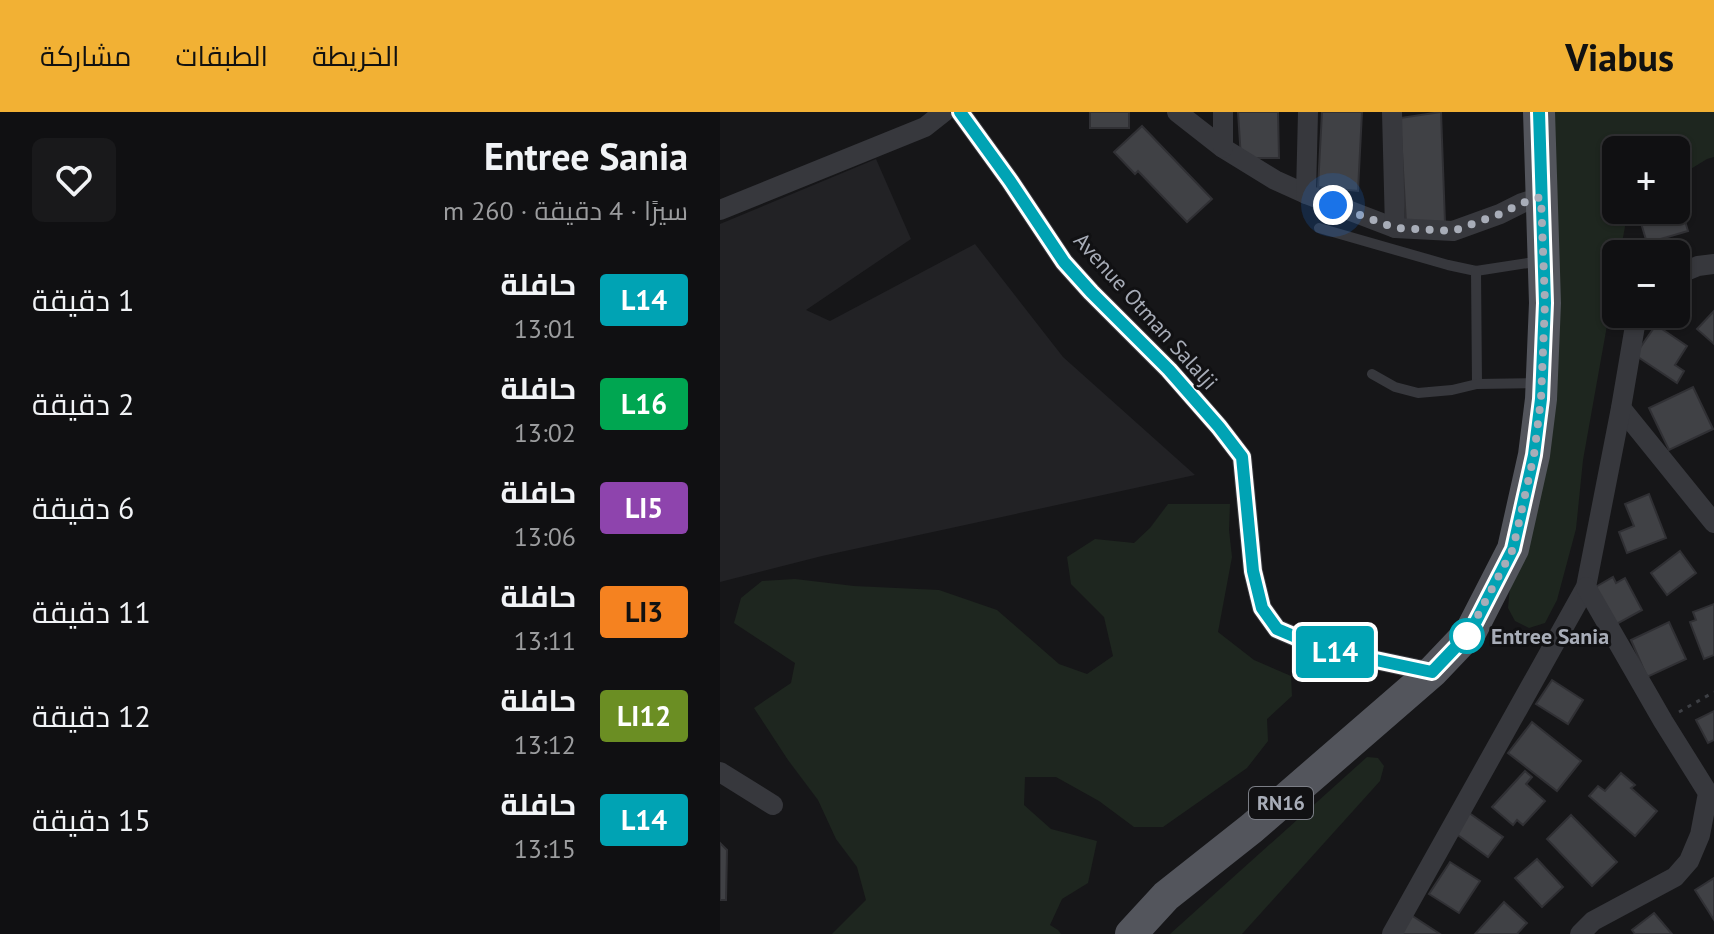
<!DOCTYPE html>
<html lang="ar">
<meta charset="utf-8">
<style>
:root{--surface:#101012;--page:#19191b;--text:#f1f3f6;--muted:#9c9d9f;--line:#303032;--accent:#f2b134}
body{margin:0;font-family:"PT Sans",Cairo,sans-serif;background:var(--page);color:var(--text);direction:rtl;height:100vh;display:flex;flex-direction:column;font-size:30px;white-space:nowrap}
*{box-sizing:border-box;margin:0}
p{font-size:26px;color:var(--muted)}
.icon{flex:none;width:44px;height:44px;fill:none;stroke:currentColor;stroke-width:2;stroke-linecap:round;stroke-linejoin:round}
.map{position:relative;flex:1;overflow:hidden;direction:ltr}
.sheet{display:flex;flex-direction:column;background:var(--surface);width:720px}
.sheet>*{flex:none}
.badge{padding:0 16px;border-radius:6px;font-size:28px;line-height:52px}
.fabs{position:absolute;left:882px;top:24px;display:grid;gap:16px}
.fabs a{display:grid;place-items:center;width:88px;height:88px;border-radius:12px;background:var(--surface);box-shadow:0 2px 6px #0004,0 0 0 2px var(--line);font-size:40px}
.you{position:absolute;width:40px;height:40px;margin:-20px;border:6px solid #fff;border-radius:50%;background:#1a73e8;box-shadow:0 0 0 12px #1a73e833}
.map>.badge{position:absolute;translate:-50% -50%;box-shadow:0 0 0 4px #fff}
.round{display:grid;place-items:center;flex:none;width:84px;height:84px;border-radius:12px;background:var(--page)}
.headline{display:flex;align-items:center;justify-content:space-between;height:136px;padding:0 32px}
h1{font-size:38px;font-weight:700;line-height:60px}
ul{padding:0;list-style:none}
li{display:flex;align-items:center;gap:24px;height:104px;padding:0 32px}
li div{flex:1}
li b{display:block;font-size:30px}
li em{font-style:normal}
li .badge{min-width:88px;font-weight:700;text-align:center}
header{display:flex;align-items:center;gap:48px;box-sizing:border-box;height:112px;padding:0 40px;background:var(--accent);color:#111}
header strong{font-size:38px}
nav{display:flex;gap:44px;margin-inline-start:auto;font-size:28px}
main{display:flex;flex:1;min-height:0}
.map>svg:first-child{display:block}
</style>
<header>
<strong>Viabus</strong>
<nav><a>الخريطة</a><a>الطبقات</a><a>مشاركة</a></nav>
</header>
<main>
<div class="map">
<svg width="994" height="822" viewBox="0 0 994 822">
<rect width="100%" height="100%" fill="#161618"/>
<polygon fill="#222225" points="156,47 191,127 86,198 110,209 255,132 343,245 475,363 102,444 0,470 0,112"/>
<g fill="#1e261f">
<polygon points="833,0 994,0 994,45 987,47 956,66 956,38 896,38 896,98 908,98 900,142 896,142 896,163 863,348 856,417 837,488 825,511 809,516 795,509 788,496"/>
<polygon points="448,392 510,392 509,418 512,445 498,520 534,548 571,564 572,584 547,607 548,629 527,656 443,715 414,715 379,689 336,665 305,665 304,693 331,717 377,729 368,771 342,787 330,813 338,818 341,822 112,822 146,788 137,755 116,727 98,688 68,648 34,596 71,571 75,551 14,511 21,486 42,469 75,467 134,474 219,478 277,498 339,552 367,562 393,544 384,505 351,472 347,445 375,427 414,431 430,416"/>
<polygon points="647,645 658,646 664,654 660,669 522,822 450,822"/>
</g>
<g fill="#404145" stroke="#303034" stroke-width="2">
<rect x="370" y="0" width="39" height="16"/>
<polygon points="518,0 558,0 559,46 521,46"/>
<polygon points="602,0 642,0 638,79 598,75"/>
<polygon points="721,0 725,111 686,111 680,6"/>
<polygon points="422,14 492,87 467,110 418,59 415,62 394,40"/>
<polygon points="959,89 968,119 927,131 918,101 929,98 956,98 956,90"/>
<polygon points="994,199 994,232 977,217"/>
<polygon points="936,213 967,234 955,253 964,259 957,271 915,243"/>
<polygon points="973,275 993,317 949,338 929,296"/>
<polygon points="929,382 946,426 907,441 899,420 914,414 905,392"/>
<polygon points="960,439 976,461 947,483 931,461"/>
<polygon points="893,465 896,471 905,466 922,498 893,514 872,477"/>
<polygon points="994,492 994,543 984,547 970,510 976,508 973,500"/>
<polygon points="949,510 966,547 927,565 911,528"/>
<polygon points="832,568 863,588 848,612 816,592"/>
<polygon points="994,599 994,628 988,631 976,608"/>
<polygon points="812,610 861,649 837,679 788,641"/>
<polygon points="805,659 812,665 806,672 825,689 803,713 797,708 793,713 772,695"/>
<polygon points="901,661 915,673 911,676 937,699 915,724 869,684 878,674 885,679"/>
<polygon points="745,698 783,725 768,745 731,718"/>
<polygon points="851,703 897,750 872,774 827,727"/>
<polygon points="0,731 7,738 6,788 0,788"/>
<polygon points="817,747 843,775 822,795 795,766"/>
<polygon points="730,750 760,769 739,801 709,782"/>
<polygon points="994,766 994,808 975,778"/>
<polygon points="784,790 807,811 797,822 755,822"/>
<polygon points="934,801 952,822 915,822 912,818"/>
<polygon points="691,803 720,822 678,822"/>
</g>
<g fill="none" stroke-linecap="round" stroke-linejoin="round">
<polyline stroke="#3d3f44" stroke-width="3" stroke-dasharray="4 6" stroke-linecap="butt" points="959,600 994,580"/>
<g stroke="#37383d" stroke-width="10">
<polyline points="599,116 728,153 756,159 821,149"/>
<polyline points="756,159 757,272"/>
<polyline points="652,262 675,275 698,281 732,278 757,272 819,271"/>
</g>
<g stroke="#37383d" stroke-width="20">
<polyline points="240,0 290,69 344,150 371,180 449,258 499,315 522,345 533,459 542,496 557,517 604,537 712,560"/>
<polyline points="457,0 503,36 555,68 586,82 675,116 733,119 780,102 802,91 821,85"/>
<polyline points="672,0 675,116"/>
<polyline points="503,36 503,0"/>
<polyline points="586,82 588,0"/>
<polyline points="0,98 205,15 224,0"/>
<polyline points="956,163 978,154 994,152"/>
<polyline points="901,296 994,411"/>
<polyline points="0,660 53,693"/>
<polyline points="672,822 866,475 901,296 917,202"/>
<polyline points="860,822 873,809 955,765 969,749 980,723 988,681 943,609 866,475"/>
</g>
<polyline stroke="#53555c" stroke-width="32" points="411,822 446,784 532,716 712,560 751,519 793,437 814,343 821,287 825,191 819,0"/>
</g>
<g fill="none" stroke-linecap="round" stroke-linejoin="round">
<defs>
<polyline id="line" points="240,0 290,69 344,150 371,180 449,258 499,315 522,345 533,459 542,496 557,517 604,537 712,560 751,519 793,437 814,343 821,287 825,191 819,0"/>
</defs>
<use href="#line" stroke="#fff" stroke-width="18"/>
<use href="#line" stroke="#00a3b4" stroke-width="12"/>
<polyline stroke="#a8adb8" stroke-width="8" stroke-dasharray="0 14.4" points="613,93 675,116 733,119 780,102 802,91 821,85 825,191 821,287 814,343 793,437 747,524"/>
</g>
<circle fill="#fff" stroke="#00a3b4" stroke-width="4" cx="747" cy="524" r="16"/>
<g text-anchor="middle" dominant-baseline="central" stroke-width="6" stroke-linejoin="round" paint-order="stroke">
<rect fill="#111113" stroke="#7b7e86" stroke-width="2" x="529" y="675" width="64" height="32" rx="6"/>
<g font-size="20" font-weight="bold" fill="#a8adb8">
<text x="561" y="691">RN16</text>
</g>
<g font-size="22" fill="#a8adb8" stroke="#111113">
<text transform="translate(426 199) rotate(48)">Avenue Otman Salalji</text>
</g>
<g font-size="22" font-weight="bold" fill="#a8adb8" stroke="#111113" text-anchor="start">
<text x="771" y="524">Entree Sania</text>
</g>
</g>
</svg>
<div class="fabs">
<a>+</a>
<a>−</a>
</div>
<div class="you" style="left:613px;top:93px"></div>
<b class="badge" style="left:615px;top:540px;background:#00a3b4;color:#fff">L14</b>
</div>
<section class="sheet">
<div class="headline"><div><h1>Entree Sania</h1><p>سيرًا · 4 دقيقة · 260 m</p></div><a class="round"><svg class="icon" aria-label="heart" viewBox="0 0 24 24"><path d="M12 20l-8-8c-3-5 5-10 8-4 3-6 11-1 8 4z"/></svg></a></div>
<ul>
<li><span class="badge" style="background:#00a3b4;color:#fff">L14</span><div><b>حافلة</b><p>13:01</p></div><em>1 دقيقة</em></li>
<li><span class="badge" style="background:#00a651;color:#fff">L16</span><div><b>حافلة</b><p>13:02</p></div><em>2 دقيقة</em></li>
<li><span class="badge" style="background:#8e44ad;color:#fff">LI5</span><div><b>حافلة</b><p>13:06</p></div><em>6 دقيقة</em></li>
<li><span class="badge" style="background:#f58220;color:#111">LI3</span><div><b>حافلة</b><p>13:11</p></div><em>11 دقيقة</em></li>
<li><span class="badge" style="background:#6b8e23;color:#fff">LI12</span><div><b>حافلة</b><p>13:12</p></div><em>12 دقيقة</em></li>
<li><span class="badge" style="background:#00a3b4;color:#fff">L14</span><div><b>حافلة</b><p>13:15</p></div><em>15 دقيقة</em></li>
</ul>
</section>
</main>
